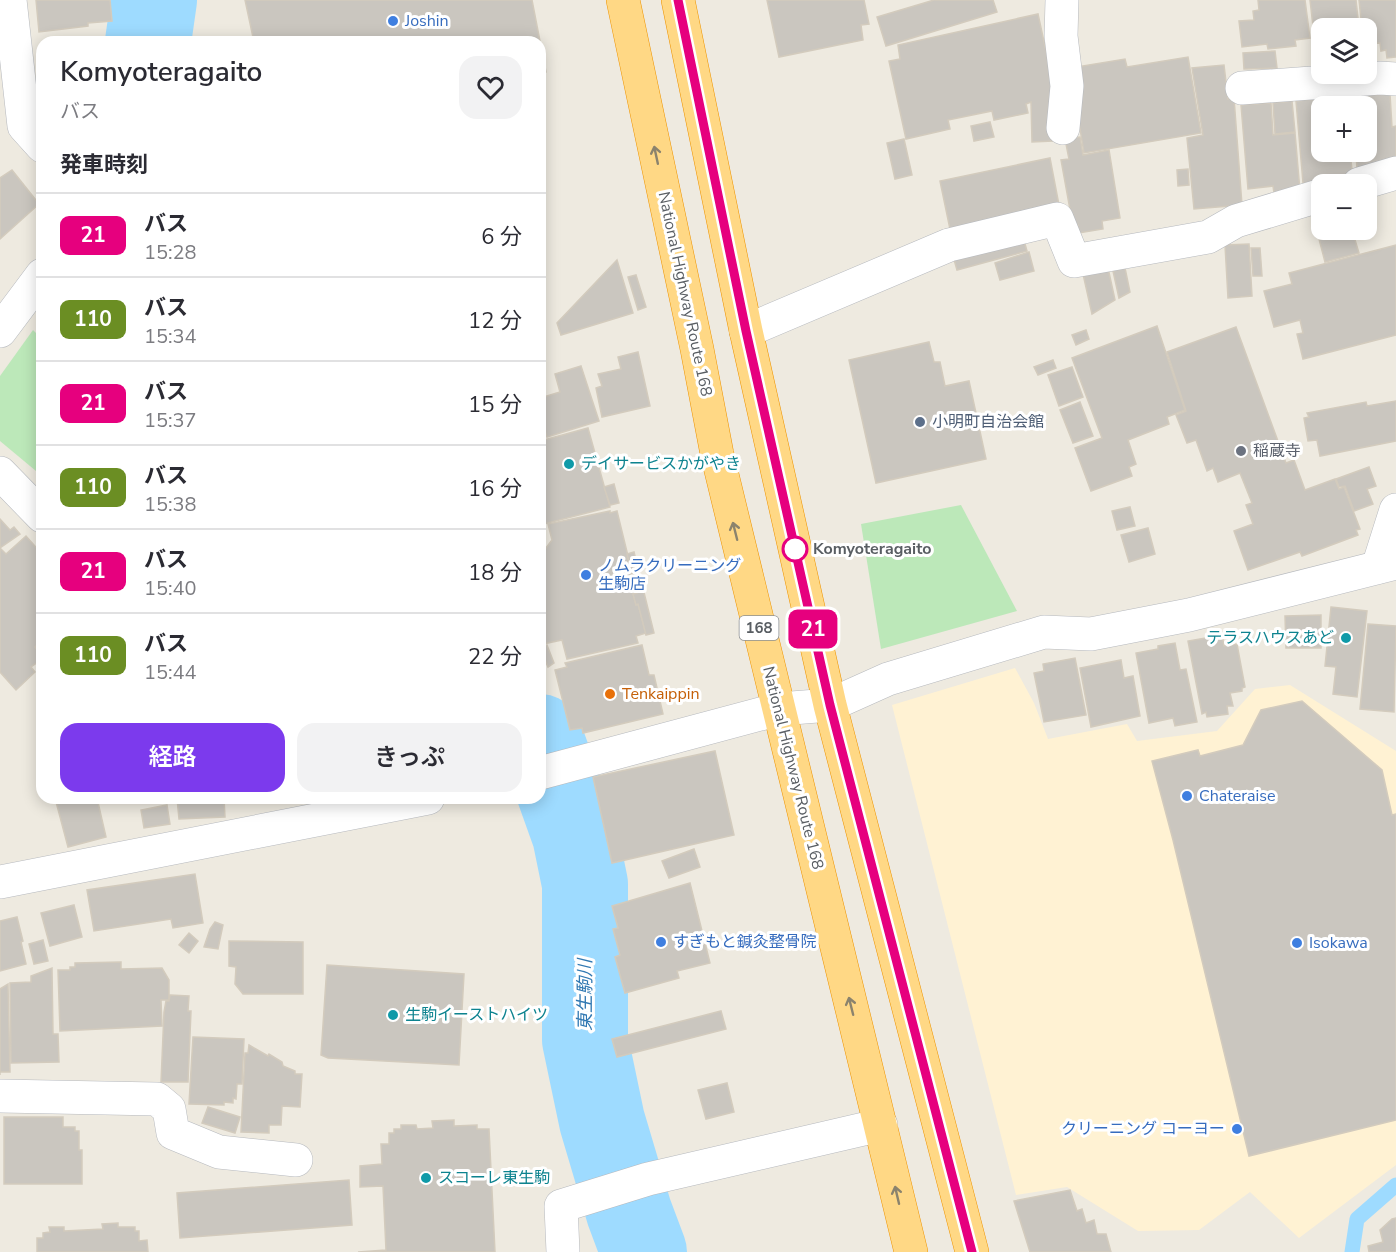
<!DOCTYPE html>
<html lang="ja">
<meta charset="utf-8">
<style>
:root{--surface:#fff;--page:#f2f2f3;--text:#2b2b33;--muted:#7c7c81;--line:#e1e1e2;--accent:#7c3aed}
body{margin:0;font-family:"Nunito Sans","Noto Sans JP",sans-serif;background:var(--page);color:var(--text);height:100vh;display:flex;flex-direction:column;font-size:22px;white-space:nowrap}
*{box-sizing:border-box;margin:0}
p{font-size:20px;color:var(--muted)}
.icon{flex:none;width:33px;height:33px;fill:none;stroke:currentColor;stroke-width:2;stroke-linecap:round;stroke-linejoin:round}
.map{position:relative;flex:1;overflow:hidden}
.panel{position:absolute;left:36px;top:36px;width:510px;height:768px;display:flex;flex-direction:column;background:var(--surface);border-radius:18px;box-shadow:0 3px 15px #0003}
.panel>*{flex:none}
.badge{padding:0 12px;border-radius:9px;font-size:21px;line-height:39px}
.fabs{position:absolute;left:1311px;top:18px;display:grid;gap:12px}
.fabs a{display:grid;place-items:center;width:66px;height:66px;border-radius:12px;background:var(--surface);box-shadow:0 3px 15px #0003;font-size:30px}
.map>.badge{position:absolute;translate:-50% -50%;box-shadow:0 0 0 3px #fff}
h2{padding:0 24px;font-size:22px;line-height:54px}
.round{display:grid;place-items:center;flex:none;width:63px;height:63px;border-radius:18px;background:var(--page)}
.headline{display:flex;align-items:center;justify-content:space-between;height:102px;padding:0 24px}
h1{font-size:28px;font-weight:600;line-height:45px}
.primary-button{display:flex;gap:12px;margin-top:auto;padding:12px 24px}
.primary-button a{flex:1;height:69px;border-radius:18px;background:var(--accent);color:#fff;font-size:24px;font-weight:600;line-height:69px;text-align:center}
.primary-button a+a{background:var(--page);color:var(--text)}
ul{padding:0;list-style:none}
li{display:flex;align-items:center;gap:18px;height:84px;padding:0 24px;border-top:2px solid var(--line)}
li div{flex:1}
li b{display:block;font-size:22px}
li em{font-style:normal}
li .badge{min-width:66px;font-weight:700;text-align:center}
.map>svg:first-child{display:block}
</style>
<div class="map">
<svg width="1396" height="1252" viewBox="0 0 1396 1252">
<rect width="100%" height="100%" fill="#eeeae0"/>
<polygon fill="#fff2d3" points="1015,668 1034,703 1048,739 1127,724 1137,741 1217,731 1255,689 1290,685 1396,751 1396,1165 1299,1238 1250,1192 1199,1230 1138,1231 1067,1187 1016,1195 892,705"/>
<g fill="#bce8b9">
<polygon points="33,330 42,339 42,476 0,441 0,376"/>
<polygon points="961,505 1017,611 881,649 861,524"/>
</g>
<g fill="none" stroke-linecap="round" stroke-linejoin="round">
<polyline stroke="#9edbff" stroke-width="15" points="1352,1252 1357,1219 1396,1185"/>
<g stroke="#9edbff" stroke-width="86">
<polyline points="148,42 154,0"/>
<polyline points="540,737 575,835 585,884 585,1040 602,1121 629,1212 644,1252"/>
</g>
</g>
<g fill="#cac6bf" stroke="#d3cbbd" stroke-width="1.5">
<polygon points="36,0 110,0 112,21 88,23 88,26 39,32"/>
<polygon points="245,0 532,0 546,72 540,73 540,42 254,42"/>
<polygon points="767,0 864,0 869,24 861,25 863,40 779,57"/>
<polygon points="934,0 993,0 997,12 886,46 877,17"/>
<polygon points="1258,0 1305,0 1310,38 1295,40 1296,46 1268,49 1267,44 1242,47 1239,21 1254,20 1253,11 1259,10"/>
<polygon points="1310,0 1356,0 1359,28 1322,28 1322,63 1317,64 1315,47 1319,47 1318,35 1314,35"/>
<polygon points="1359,0 1396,0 1396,57 1387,58 1386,50 1381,51 1380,43 1366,44 1366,28 1362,28"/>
<polygon points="1038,14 1056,97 1053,141 1032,142 1031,102 1026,104 1028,113 994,120 992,111 948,120 950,129 906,139 889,61 900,59 898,45"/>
<polygon points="1275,51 1277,68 1244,69 1243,53"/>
<polygon points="1188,57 1201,133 1084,153 1070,68 1125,59 1127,67"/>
<polygon points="1224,65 1228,99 1234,98 1242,205 1194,209 1187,138 1203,135 1192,68"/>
<polygon points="1390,94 1392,127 1396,126 1396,167 1357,170 1356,152 1366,152 1366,106 1353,106 1353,96"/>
<polygon points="1346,97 1347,106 1327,106 1327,99"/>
<polygon points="1325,98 1325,106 1322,106 1322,152 1350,152 1353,179 1303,183 1296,101"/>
<polygon points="1292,101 1295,132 1275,134 1273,103"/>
<polygon points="1271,103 1273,135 1295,133 1300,191 1274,193 1273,186 1248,189 1241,105"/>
<polygon points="990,122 994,137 974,141 971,126"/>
<polygon points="1080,137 1083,155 1109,150 1120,218 1102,221 1103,229 1079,233 1078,225 1073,226 1061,160 1069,159 1065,139"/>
<polygon points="904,139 912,175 895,179 887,143"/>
<polygon points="1050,158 1059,205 950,229 940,181"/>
<polygon points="1188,169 1189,185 1178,186 1177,170"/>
<polygon points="12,170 39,204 0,239 0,178"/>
<polygon points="1352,230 1359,253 1325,262 1319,239"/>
<polygon points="1023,237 1027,251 957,270 953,256"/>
<polygon points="1249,244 1252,296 1228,298 1225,245"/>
<polygon points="1396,245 1396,335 1303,359 1297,334 1303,333 1300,320 1274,327 1264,291 1292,284 1289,273"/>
<polygon points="1251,248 1260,248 1262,276 1253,276"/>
<polygon points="1029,252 1034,271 1000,280 995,263"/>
<polygon points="617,260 633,313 561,335 557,323"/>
<polygon points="1108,268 1115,300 1092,314 1083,274"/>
<polygon points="1125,268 1130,292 1119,298 1113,271"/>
<polygon points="636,275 646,307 638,310 628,277"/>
<polygon points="1157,326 1185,410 1167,417 1169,424 1128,440 1136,464 1129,467 1132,476 1091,491 1075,448 1102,438 1072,358"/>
<polygon points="1236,327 1286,463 1294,460 1305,490 1335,479 1339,489 1344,487 1360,529 1356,530 1358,535 1302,556 1300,552 1248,570 1234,531 1253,524 1246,505 1252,503 1240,473 1218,482 1213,468 1207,471 1196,440 1187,443 1176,415 1186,411 1167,352"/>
<polygon points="1086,330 1089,339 1076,345 1072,335"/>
<polygon points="929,342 934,362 940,362 945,386 969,381 986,459 876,483 849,360"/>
<polygon points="638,352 650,406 602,417 596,388 602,386 598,374 621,369 618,357"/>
<polygon points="1053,360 1056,368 1038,375 1034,367"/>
<polygon points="581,366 599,421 547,437 540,416 540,398 560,392 555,374"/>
<polygon points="1072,367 1083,397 1059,406 1048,375"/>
<polygon points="1396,401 1396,441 1320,456 1317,440 1308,441 1304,418 1309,417 1307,413 1366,402 1367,406"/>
<polygon points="1080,402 1093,436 1073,443 1060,410"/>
<polygon points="588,428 610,507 540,525 540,441"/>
<polygon points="1369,467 1376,486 1367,489 1373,504 1354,511 1345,486 1339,487 1336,479"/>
<polygon points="614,484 619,503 610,505 604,487"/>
<polygon points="1130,507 1135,526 1117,530 1112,511"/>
<polygon points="610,511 610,513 617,511 637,593 633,594 636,605 638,604 646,633 636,636 638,643 567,659 562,640 543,644 540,631 540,556 552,540 548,524"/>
<polygon points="0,519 10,530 14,527 20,534 0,548 6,554 26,536 42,554 42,640 35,647 42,655 42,659 31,667 35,672 16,690 0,672"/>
<polygon points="1148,528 1155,554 1129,562 1121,535"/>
<polygon points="634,552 654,633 646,635 638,604 636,605 633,594 637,593 627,554"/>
<polygon points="1331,607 1367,611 1357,697 1333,694 1336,667 1325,666"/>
<polygon points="1321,615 1321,648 1286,648 1285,616"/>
<polygon points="1368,624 1396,626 1394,712 1360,709"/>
<polygon points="1222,635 1224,646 1237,644 1245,687 1242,688 1242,691 1230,693 1233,706 1227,706 1228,714 1207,717 1206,712 1202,714 1188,641"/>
<polygon points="1175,643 1180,670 1186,669 1197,722 1175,726 1173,718 1149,723 1136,653 1158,649 1158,646"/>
<polygon points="547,645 554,663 548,667 540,648"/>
<polygon points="642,645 649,675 654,675 663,714 583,733 582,728 570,730 555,670 567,667 565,663"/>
<polygon points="1075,658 1086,715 1044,722 1034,673 1044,671 1043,664"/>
<polygon points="1121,660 1124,678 1133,676 1140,716 1091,727 1080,668"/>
<polygon points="1302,701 1382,770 1392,815 1396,814 1396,1120 1249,1156 1173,840 1152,761 1198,750 1200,756 1243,745 1261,710"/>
<polygon points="715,751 734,835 612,863 593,777"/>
<polygon points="55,798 97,798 106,837 68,847"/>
<polygon points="177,798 224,798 225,817 179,819"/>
<polygon points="167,805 170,824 144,828 141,810"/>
<polygon points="694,849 700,867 669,878 662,861"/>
<polygon points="195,874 203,923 173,928 171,919 94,931 87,890"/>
<polygon points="690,883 710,963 677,971 679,978 625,993 615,957 620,955 613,929 618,928 612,906"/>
<polygon points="74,905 82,937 50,946 41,913"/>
<polygon points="17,917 23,941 21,942 26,964 0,971 0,921"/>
<polygon points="215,922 223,925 218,949 204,947 210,929"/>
<polygon points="189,933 198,941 189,953 179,945"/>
<polygon points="43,940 48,961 34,964 29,944"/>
<polygon points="229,941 303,942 303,994 243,994 235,984 236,967 229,966"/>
<polygon points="121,962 121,969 162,968 169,980 169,1000 161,1000 162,1026 60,1031 58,970 70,970 70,967 75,967 75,963"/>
<polygon points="327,965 464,974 459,1065 328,1058 321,1055"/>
<polygon points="52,968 53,1034 58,1034 59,1062 11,1063 10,983 31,982 31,976"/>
<polygon points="8,984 10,1072 0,1072 0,1075 0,989"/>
<polygon points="170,995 189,996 188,1011 191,1011 188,1082 161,1082 164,1012 166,1001 169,1001"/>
<polygon points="721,1011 726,1029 617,1057 612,1039"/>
<polygon points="193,1037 244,1039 242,1084 237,1084 236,1099 233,1098 233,1103 224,1102 224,1105 189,1104"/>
<polygon points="249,1045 268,1056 269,1054 282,1062 283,1066 295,1071 295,1074 302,1074 300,1107 282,1106 281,1125 269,1125 269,1133 241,1132 245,1053 248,1053"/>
<polygon points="727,1083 734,1112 706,1119 698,1090"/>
<polygon points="208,1107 240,1117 235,1133 202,1123"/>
<polygon points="4,1117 63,1117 63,1127 75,1127 75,1131 79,1131 79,1150 82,1150 82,1184 4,1184"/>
<polygon points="454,1120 454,1126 477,1125 477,1129 489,1129 495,1252 358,1252 386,1250 383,1186 360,1187 360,1166 382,1164 381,1144 389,1144 389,1133 394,1133 394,1129 401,1129 401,1125 416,1125 417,1129 433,1128 432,1121"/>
<polygon points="349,1180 352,1225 180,1238 177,1193"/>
<polygon points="1070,1190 1077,1211 1082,1209 1086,1223 1094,1220 1097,1234 1106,1234 1111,1252 1030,1252 1014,1201"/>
<polygon points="1396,1218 1396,1252 1369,1252 1368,1246 1383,1242 1380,1230 1392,1219"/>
<polygon points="118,1223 118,1227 135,1227 135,1231 139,1231 139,1241 147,1240 148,1252 37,1252 37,1238 43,1238 43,1233 50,1232 49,1227 64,1227 64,1231 103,1229 102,1224"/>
</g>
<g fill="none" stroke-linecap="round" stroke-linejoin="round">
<defs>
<g id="minor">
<polyline points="10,0 24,126 42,146"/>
<polyline points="1062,0 1061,36 1067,86 1063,128"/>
<polyline points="1242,88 1380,78 1396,79"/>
<polyline points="1359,184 1396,173"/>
<polyline points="0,331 42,275"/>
<polyline points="746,331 949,245 1057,219 1074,261 1208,237 1236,221 1322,195"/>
<polyline points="0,473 42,516"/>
<polyline points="1378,567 1396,510"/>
<polyline points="540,773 779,709 830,705 888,679 1044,632 1091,634 1189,615 1396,563"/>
<polyline points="0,882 428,798"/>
<polyline points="0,1096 157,1099 169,1109 173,1133 219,1152 296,1160"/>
<polyline points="563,1252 561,1206 648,1179 881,1125"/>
</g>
<g id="highway">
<polyline points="623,0 697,349 717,454 911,1252"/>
<polyline points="678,0 746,331 830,705 972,1252"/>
</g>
</defs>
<use href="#minor" stroke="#b6b9be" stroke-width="34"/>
<use href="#highway" stroke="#ed9300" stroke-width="34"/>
<use href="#minor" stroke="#fff" stroke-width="33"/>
<use href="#highway" stroke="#ffd885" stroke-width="33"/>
</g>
<defs><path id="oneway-shaft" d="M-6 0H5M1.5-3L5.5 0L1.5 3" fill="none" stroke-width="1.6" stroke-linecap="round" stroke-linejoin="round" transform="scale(1.5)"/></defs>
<g stroke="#8b836d">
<use href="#oneway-shaft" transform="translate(656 155) rotate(-102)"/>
<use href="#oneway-shaft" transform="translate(735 531) rotate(-104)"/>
<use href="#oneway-shaft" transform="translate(851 1006) rotate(-104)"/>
<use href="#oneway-shaft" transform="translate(897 1195) rotate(-103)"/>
</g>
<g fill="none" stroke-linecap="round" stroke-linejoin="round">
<defs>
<polyline id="line" points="678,0 746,331 830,705 972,1252"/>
</defs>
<use href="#line" stroke="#fff" stroke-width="14"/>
<use href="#line" stroke="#e6007e" stroke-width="9"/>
</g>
<g fill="#3f7fe0" stroke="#fff" stroke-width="2">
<circle cx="393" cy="21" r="6"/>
<circle cx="586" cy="575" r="6"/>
<circle cx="1187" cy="796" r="6"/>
<circle cx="661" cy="942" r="6"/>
<circle cx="1297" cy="943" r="6"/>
<circle cx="1237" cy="1129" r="6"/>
</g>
<circle fill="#5c6f8a" stroke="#fff" stroke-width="2" cx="920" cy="422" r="6"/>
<circle fill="#6b7280" stroke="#fff" stroke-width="2" cx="1241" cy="451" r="6"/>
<g fill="#0f9aa8" stroke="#fff" stroke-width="2">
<circle cx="569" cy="464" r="6"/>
<circle cx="1346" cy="638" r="6"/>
<circle cx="393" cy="1015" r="6"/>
<circle cx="426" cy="1178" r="6"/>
</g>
<circle fill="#fff" stroke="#e6007e" stroke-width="3" cx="795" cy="549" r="12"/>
<circle fill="#e8710a" stroke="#fff" stroke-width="2" cx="610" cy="694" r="6"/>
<g text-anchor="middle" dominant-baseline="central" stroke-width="6" stroke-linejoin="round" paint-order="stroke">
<rect fill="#fff" stroke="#8b8e92" stroke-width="1.5" x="739.5" y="616" width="39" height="24" rx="4.5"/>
<g font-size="15" font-weight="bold" fill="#595e63">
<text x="759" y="628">168</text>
</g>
<g font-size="16" fill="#366cbe" stroke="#fff" text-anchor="start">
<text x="405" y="21">Joshin</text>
<text x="598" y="566">ノムラクリーニング<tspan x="598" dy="18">生駒店</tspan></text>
<text x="1199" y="796">Chateraise</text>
<text x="673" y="942">すぎもと鍼灸整骨院</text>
<text x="1309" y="943">Isokawa</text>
<text x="1225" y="1129" text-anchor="end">クリーニング コーヨー</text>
</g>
<g font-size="16" fill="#595e63" stroke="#fff">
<text transform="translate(685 294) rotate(78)">National Highway Route 168</text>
<text transform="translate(793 768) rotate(76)">National Highway Route 168</text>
</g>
<g font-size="16" fill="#4e5e75" stroke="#fff" text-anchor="start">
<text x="932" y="422">小明町自治会館</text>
</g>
<g font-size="16" fill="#5b616d" stroke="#fff" text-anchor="start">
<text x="1253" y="451">稲蔵寺</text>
</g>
<g font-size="16" fill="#0d838f" stroke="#fff" text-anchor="start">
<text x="581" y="464">デイサービスかがやき</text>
<text x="1334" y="638" text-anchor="end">テラスハウスあど</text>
<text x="405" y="1015">生駒イーストハイツ</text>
<text x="438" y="1178">スコーレ東生駒</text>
</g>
<g font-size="16" font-weight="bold" fill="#595e63" stroke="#fff" text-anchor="start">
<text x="813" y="549">Komyoteragaito</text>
</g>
<g font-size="16" fill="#c56008" stroke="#fff" text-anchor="start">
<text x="622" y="694">Tenkaippin</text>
</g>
<g font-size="18" font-style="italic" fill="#3078b2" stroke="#fff">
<text transform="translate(585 995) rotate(-90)">東生駒川</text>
</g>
</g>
</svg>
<div class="fabs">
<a><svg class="icon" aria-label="layers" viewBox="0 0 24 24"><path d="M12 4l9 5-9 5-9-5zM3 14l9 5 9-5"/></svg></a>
<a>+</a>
<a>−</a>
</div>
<b class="badge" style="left:813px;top:629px;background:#e6007e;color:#fff">21</b>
<section class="panel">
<div class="headline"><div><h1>Komyoteragaito</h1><p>バス</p></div><a class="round"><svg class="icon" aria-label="heart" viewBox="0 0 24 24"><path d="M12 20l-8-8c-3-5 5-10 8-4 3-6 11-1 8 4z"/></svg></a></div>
<h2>発車時刻</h2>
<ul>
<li><span class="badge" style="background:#e6007e;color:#fff">21</span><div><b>バス</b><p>15:28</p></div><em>6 分</em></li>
<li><span class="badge" style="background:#6b8e23;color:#fff">110</span><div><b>バス</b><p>15:34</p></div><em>12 分</em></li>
<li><span class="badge" style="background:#e6007e;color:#fff">21</span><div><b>バス</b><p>15:37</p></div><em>15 分</em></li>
<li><span class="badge" style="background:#6b8e23;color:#fff">110</span><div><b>バス</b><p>15:38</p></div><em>16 分</em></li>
<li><span class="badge" style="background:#e6007e;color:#fff">21</span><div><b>バス</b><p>15:40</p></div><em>18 分</em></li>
<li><span class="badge" style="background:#6b8e23;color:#fff">110</span><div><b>バス</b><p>15:44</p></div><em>22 分</em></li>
</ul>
<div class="primary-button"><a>経路</a><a>きっぷ</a></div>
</section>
</div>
